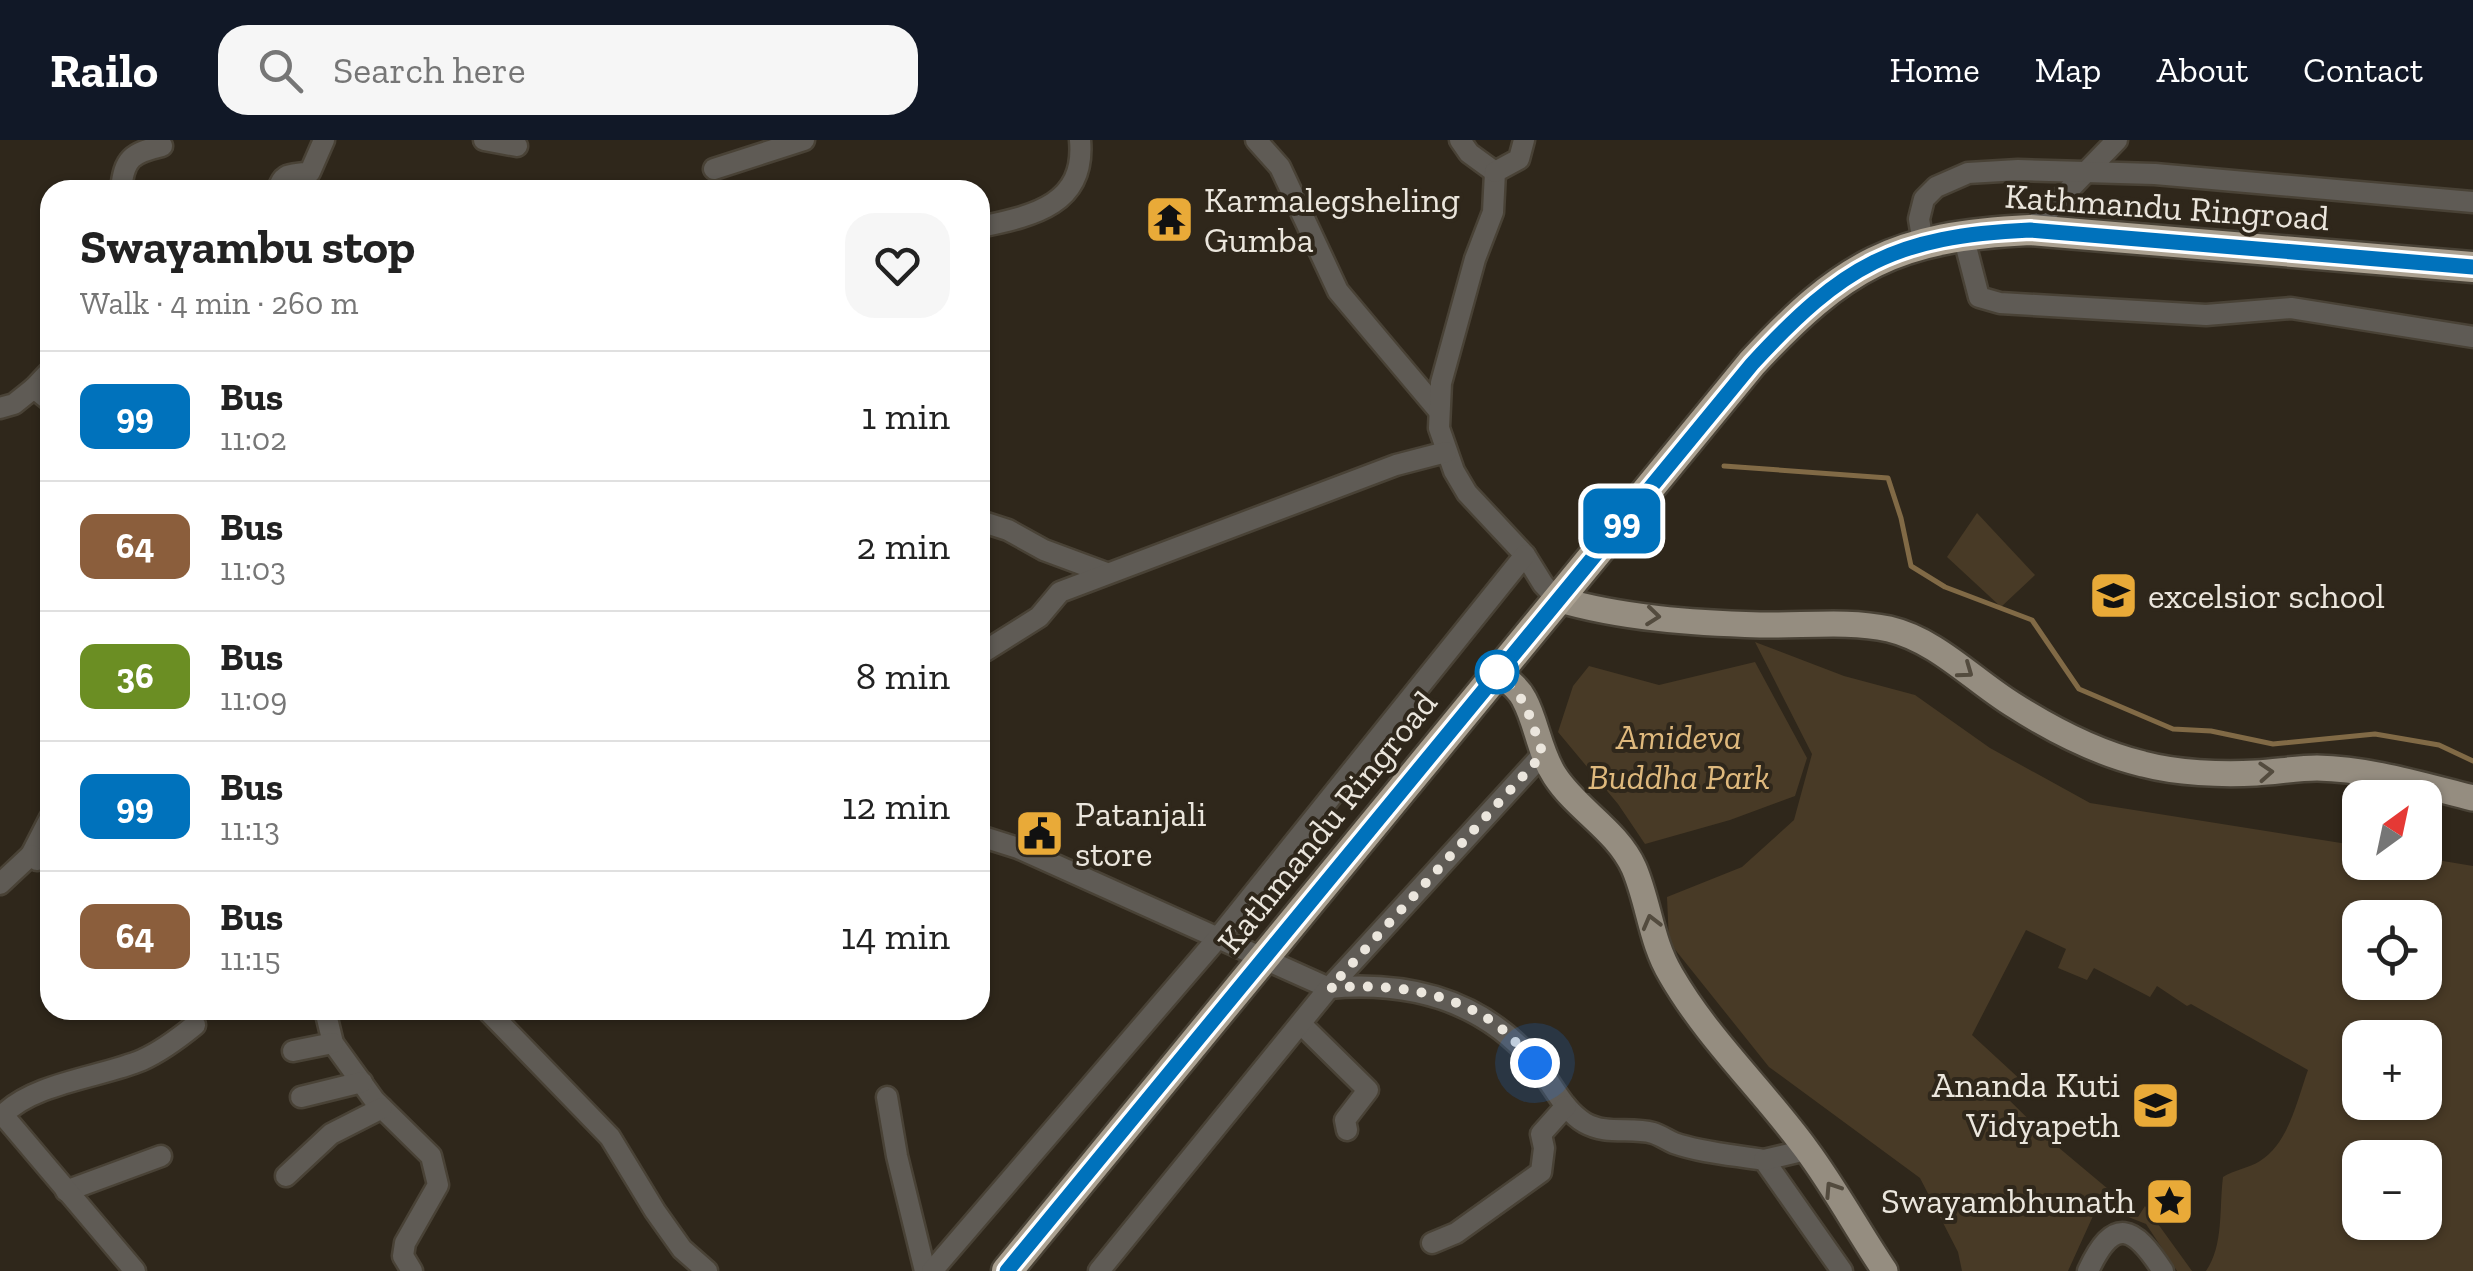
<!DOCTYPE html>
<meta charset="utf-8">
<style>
:root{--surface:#fff;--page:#f6f6f6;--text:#222;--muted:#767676;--line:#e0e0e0;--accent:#111827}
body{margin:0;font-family:"Zilla Slab",serif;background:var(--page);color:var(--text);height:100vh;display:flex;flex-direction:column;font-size:38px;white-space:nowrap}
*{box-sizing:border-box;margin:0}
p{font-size:32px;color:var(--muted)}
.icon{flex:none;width:55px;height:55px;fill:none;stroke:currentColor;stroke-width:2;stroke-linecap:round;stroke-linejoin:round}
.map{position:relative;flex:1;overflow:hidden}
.side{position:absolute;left:40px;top:40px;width:950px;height:840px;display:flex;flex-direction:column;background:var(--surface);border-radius:30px;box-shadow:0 2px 8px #0004}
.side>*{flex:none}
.badge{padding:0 20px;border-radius:15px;font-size:35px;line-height:65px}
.needle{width:65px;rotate:33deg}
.buttons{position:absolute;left:2342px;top:640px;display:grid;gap:20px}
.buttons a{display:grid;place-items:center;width:100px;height:100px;border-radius:20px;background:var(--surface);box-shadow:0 2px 8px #0004;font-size:50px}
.you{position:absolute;width:50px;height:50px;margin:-25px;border:8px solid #fff;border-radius:50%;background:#1a73e8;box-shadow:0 0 0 15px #1a73e833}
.map>.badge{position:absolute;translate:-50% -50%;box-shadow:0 0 0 5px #fff}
.round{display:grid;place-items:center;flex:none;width:105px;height:105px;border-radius:30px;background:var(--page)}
.summary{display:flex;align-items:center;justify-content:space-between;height:170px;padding:0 40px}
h1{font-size:48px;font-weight:800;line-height:75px}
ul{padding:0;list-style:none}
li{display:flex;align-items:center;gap:30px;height:130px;padding:0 40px;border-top:2px solid var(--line)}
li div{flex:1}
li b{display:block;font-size:38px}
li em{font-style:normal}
li .badge{min-width:110px;font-weight:700;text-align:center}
header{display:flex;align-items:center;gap:60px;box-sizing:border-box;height:140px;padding:0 50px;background:var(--accent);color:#fff}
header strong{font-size:48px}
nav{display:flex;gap:55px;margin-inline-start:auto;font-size:35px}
.search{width:700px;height:90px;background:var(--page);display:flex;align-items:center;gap:25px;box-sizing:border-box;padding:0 35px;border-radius:30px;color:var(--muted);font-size:38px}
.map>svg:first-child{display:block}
</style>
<header>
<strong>Railo</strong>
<div class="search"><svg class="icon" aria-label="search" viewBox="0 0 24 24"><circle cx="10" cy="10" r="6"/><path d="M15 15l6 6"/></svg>Search here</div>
<nav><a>Home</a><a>Map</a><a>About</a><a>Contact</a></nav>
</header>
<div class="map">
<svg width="2473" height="1131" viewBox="0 0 2473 1131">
<rect width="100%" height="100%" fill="#2f271b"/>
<g fill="#483a26" fill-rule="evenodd">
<polygon points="1977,373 2035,435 2001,467 1947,417"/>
<path d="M1755,502L1844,536L1915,555L1990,608L2090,663L2360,706V722H2425V718L2473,726V1131H2206C2224,1105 2219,1068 2223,1037C2234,1030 2249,1028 2260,1021C2289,1003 2297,960 2308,930L2191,864L2187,866L2157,846L2150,857L2094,828L2087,840L2058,828L2066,809L2026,790L1972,895L2023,942L2007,958L2052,1002L2114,1054L2109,1065L2138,1077L2145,1066L2192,1131H2177L2146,1084L2098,1065L2068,1131H1962L1958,1112L1920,1038L1769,927L1669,802L1667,757L1742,727L1794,680L1812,614ZM2360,778H2425V842H2360ZM2360,898H2425V962H2360ZM2360,1018H2425V1082H2360Z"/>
<polygon points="1755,522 1807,618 1795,656 1730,680 1645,704 1618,664 1558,592 1573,546 1589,526 1659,545"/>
</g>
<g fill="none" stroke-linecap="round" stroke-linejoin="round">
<polyline stroke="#816a46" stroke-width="5" points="1724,326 1888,338 1901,378 1911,426 1945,447 2032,480 2079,549 2173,589 2211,591 2273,604 2375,594 2439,605 2473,621"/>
<defs>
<g id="minor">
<polyline points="484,0 517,6"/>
<polyline points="1256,0 1280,27 1338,151 1439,271"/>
<polyline points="1460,0 1469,13 1495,32"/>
<polyline points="714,29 804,0"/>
<polyline points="1495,32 1493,72 1475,119 1441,243 1439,288 1454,331 1467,353 1525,415 1543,444 1557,459"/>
<polyline points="1495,32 1519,19 1524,0"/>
<path d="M121,50C124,18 132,13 162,6"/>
<path d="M278,50C283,30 294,36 310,32L324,0"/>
<path d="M980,87C1031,76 1086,66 1080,0"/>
<polyline points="2030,90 2117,0"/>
<polyline points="1963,95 1979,157 2000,163 2206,175 2291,168 2473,197"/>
<polyline points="1923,103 1919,79 1924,59 1936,47 1968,33 2018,30 2155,34 2473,62"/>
<polyline points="34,248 50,231"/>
<polyline points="0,268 14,264 34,248 50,261"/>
<polyline points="980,381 1008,390 1044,410 1106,433"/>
<polyline points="985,511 1039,477 1060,452 1396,325 1446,312"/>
<path d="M980,696L1018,708L1329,848C1409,841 1483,860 1536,924C1552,943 1563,970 1585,983C1606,995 1631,987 1653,993C1660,995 1667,1000 1674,1003C1702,1013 1735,1015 1764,1020L1842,1131"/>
<polyline points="31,715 50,678"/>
<polyline points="0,744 31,715 37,720"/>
<polyline points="325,870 333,903 375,961 431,1016 438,1045 405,1103 403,1116 412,1131"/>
<polyline points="487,870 610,997 655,1071 682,1109 707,1131"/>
<polyline points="1301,884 1368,950 1345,980 1347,990"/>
<polyline points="293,911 333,903"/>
<polyline points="301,957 362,942"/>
<polyline points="887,957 897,1016 925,1131"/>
<polyline points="1764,1020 1806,1010"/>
<polyline points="286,1036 331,994 382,968"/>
<polyline points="66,1051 161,1016"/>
<polyline points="1432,1103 1456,1093 1541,1032 1544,1008 1541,994 1566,966"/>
<path d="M135,1131L3,975C33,943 102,937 142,920C162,911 179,898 195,885"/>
<polyline points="932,1131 1217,799 1525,415"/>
<polyline points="1099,1131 1329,848 1543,614"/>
<path d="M2088,1131C2114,1075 2134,1086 2163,1131"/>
</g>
<g id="major">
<path d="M1557,459C1621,478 1693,483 1760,485C1802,486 1848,480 1889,489C1936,500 1972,539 2012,564C2051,589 2097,613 2143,624C2177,633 2221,635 2256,633C2276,632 2297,628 2317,628C2370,629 2421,645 2473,658"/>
<path d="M1497,532C1507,540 1518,547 1524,559C1537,583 1539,612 1555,636C1577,670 1617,690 1634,728C1649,763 1651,802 1671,835C1708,899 1763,950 1806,1009C1835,1048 1858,1091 1885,1131"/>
</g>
<path id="highway" d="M1007,1131L1752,223C1843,125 1895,96 2030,90L2473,127"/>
</defs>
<use href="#minor" stroke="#494236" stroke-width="25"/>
<use href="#major" stroke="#494236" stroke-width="30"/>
<use href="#highway" stroke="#494236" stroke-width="35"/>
<use href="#minor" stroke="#5f5b55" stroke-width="20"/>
<use href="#major" stroke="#958d80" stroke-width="25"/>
<use href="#highway" stroke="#aba191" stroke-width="30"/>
</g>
<defs><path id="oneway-chevron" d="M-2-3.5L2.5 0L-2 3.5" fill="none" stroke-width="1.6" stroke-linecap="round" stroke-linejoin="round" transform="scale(2.5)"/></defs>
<g stroke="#534b3e">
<use href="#oneway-chevron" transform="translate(1653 476) rotate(6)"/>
<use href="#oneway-chevron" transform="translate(1966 531) rotate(36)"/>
<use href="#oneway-chevron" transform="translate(2266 632) rotate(-4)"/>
<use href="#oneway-chevron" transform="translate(1651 782) rotate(-105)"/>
<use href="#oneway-chevron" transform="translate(1832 1049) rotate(-123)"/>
</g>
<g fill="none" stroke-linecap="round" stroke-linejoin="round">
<defs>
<path id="line" d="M1007,1131L1752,224C1843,125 1894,96 2030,90L2473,127"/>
</defs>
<use href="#line" stroke="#fff" stroke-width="22"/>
<use href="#line" stroke="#0072bc" stroke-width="15"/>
<path stroke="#ebe6dd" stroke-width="10" stroke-dasharray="0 18" d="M1497,532C1529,559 1529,577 1543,614L1330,848C1386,843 1448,850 1496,884C1510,895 1523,910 1535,923"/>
</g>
<defs>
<symbol id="temple-square" viewBox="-11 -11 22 22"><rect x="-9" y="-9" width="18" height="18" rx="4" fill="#e9aa38" stroke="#2f271b"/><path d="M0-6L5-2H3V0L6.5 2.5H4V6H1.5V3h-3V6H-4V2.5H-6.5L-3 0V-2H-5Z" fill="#111"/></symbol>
<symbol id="school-square" viewBox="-11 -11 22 22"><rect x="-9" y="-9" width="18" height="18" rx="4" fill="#e9aa38" stroke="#2f271b"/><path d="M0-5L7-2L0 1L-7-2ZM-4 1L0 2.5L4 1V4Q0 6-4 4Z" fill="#111"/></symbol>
<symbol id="civic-square" viewBox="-11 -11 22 22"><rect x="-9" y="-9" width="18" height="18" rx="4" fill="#e9aa38" stroke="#2f271b"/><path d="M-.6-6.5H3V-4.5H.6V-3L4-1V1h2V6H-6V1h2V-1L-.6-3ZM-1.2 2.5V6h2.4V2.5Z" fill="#111"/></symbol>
<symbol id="sight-square" viewBox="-11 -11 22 22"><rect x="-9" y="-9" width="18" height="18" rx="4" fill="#e9aa38" stroke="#2f271b"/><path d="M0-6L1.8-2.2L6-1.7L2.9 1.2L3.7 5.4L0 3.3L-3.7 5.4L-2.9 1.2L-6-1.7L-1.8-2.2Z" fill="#111"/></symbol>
</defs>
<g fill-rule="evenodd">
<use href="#temple-square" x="1142" y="52" width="55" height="55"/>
<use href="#school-square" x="2086" y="428" width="55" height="55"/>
<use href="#civic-square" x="1012" y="666" width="55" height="55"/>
<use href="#school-square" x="2128" y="938" width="55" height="55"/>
<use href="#sight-square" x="2142" y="1034" width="55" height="55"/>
</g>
<circle fill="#fff" stroke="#0072bc" stroke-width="5" cx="1497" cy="532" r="20"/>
<g text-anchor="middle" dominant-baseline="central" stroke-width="8" stroke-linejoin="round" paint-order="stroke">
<g font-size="35" fill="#ebe6dd" stroke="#2f271b" text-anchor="start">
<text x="1204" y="60">Karmalegsheling<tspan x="1204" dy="40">Gumba</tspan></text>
<text x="2148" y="456">excelsior school</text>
<text x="1075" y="674">Patanjali<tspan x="1075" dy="40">store</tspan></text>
<text x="2120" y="945" text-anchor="end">Ananda Kuti<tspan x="2120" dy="40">Vidyapeth</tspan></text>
<text x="2135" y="1061" text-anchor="end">Swayambhunath</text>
</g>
<g font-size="35" fill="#ebe6dd" stroke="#2f271b">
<text transform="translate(2167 67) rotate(4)">Kathmandu Ringroad</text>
<text transform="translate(1327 682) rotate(-51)">Kathmandu Ringroad</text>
</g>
<g font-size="35" font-style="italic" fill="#dfb97d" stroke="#2f271b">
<text x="1679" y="597">Amideva<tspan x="1679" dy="40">Buddha Park</tspan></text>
</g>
</g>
</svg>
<div class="buttons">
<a><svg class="needle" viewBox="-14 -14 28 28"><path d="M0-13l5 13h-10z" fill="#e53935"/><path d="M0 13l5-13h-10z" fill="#767676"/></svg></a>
<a><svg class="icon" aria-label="locate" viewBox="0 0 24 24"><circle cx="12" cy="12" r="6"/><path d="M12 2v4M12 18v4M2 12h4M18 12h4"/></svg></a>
<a>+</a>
<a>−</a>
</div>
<div class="you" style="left:1535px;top:923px"></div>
<b class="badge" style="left:1622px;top:381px;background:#0072bc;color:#fff">99</b>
<section class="side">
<div class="summary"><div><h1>Swayambu stop</h1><p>Walk · 4 min · 260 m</p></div><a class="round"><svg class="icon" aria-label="heart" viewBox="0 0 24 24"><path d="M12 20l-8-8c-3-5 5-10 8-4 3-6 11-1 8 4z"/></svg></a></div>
<ul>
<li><span class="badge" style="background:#0072bc;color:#fff">99</span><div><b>Bus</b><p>11:02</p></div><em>1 min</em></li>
<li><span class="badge" style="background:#8b5e3c;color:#fff">64</span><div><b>Bus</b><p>11:03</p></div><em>2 min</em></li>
<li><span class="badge" style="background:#6b8e23;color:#fff">36</span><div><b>Bus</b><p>11:09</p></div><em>8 min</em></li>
<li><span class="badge" style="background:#0072bc;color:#fff">99</span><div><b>Bus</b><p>11:13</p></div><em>12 min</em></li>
<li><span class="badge" style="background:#8b5e3c;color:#fff">64</span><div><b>Bus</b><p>11:15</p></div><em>14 min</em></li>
</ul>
</section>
</div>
